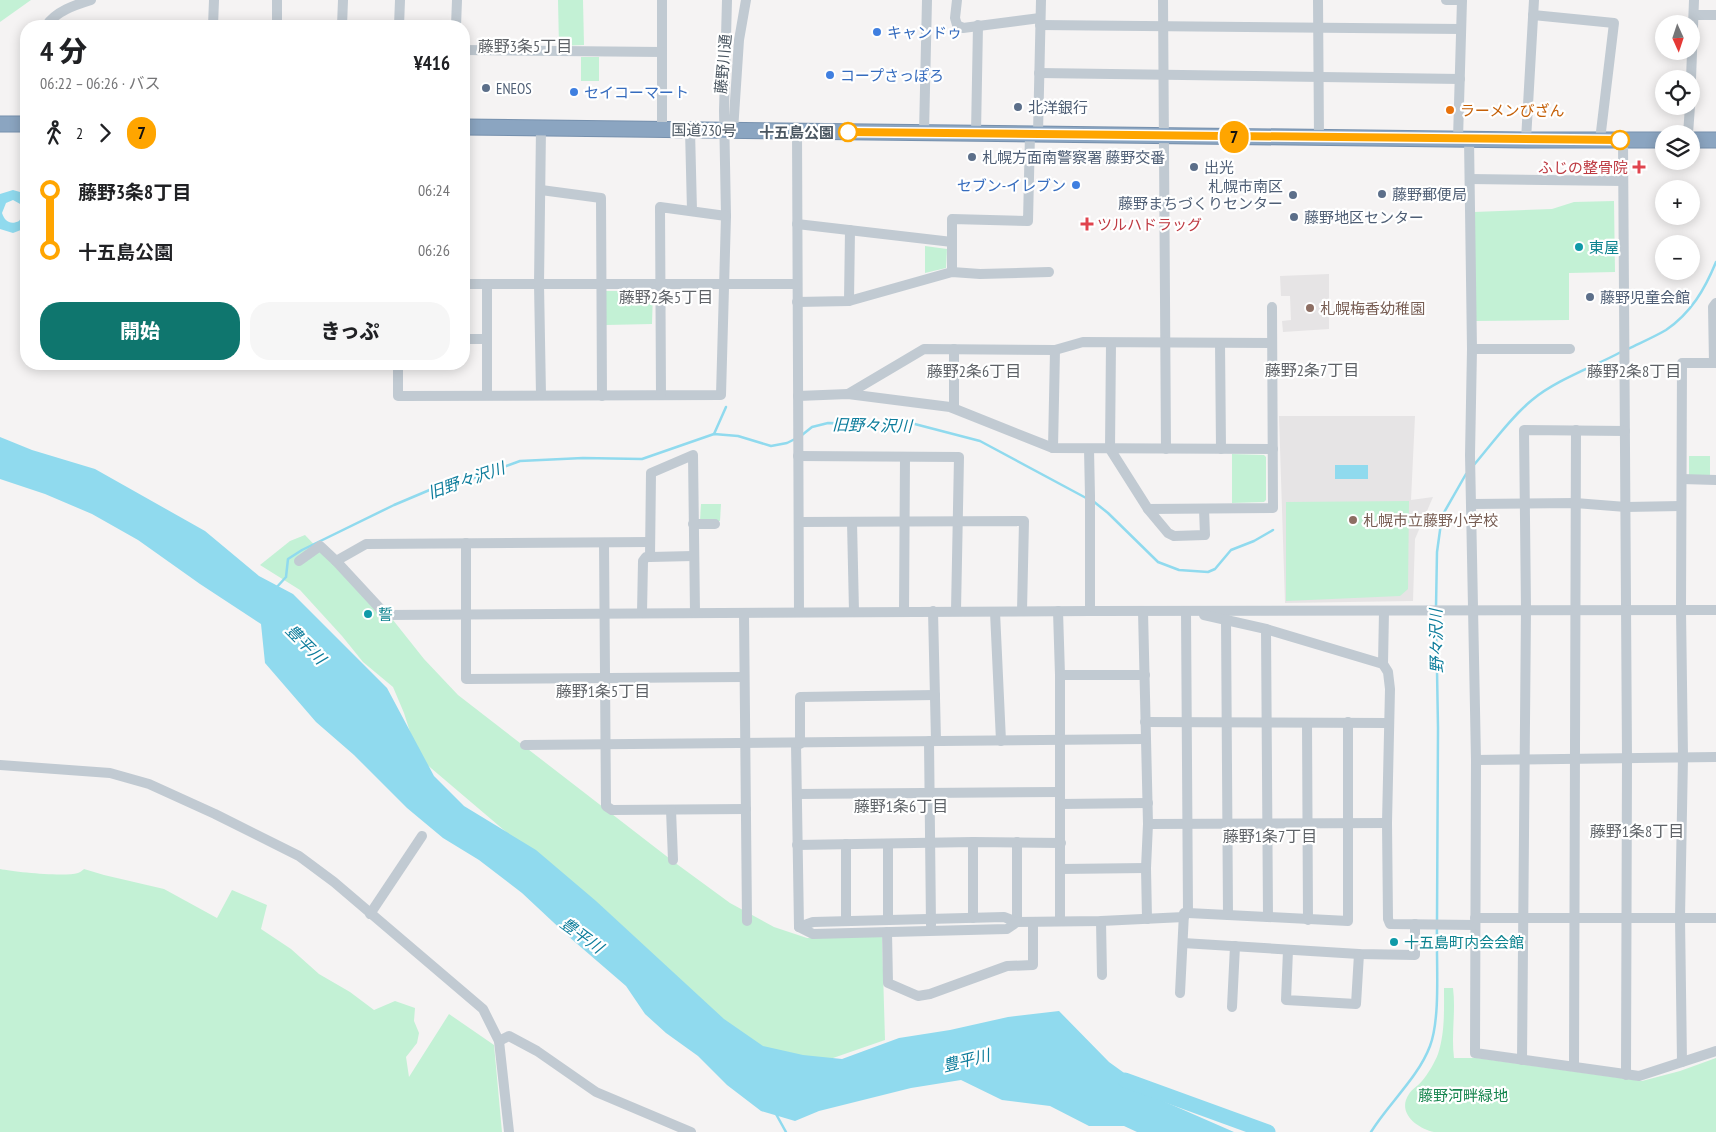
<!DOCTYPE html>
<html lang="ja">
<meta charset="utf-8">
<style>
:root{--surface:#fff;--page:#f6f6f6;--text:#202124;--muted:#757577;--accent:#0f766e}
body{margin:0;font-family:"PT Sans Narrow","Noto Sans JP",sans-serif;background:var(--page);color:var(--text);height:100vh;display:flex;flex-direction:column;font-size:19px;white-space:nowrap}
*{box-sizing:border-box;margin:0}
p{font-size:16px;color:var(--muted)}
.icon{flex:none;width:28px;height:28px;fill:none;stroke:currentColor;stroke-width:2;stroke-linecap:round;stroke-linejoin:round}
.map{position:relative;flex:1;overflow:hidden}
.drawer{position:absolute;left:20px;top:20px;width:450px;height:350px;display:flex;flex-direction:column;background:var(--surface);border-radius:20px;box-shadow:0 2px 12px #0003}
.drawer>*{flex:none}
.badge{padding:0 10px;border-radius:16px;font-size:18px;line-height:32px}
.needle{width:32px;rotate:177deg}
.tools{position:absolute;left:1655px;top:15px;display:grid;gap:10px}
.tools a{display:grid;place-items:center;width:45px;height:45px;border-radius:50%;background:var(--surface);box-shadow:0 2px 12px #0003;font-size:25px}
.map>.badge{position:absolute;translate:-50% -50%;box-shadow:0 0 0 2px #fff}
.legs{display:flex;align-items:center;gap:8px;height:55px;padding:0 20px;font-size:16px}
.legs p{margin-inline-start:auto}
.head{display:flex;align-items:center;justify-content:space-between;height:85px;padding:0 20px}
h1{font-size:28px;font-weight:800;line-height:38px}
.primary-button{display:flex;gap:10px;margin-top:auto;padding:10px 20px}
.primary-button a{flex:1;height:58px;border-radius:20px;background:var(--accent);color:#fff;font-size:20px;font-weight:800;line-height:58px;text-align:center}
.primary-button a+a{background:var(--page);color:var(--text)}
ul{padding:0 20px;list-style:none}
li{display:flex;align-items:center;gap:18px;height:60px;font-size:19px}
li i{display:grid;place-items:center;width:8px;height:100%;margin:0 6px;background:currentColor}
li i::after{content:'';width:12px;height:12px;margin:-6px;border:4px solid;border-radius:50%;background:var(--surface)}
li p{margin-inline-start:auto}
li:first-child i{background:linear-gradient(#0000 50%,currentColor 0)}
li:last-child i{background:linear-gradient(currentColor 50%,#0000 0)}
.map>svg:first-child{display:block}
</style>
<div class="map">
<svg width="1716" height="1132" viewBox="0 0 1716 1132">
<rect width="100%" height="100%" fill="#f5f3f3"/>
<g fill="#e6e4e5">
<polygon points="1329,274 1329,329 1283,332 1282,321 1291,320 1290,296 1281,296 1280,276"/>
<polygon points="1279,416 1415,416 1411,500 1433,497 1415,539 1413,601 1285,603"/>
</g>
<g fill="#c3f1d5">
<polygon points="0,0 31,0 0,22"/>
<polygon points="558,0 583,0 584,45 559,46"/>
<rect x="581" y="57" width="18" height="24"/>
<polygon points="1614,201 1615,272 1569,273 1569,320 1475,321 1474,212 1552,209 1574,202"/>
<polygon points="925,246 947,249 946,268 925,273"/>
<polygon points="606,291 653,291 652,324 606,325"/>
<polygon points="1232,454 1264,455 1266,457 1266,500 1264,502 1232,503"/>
<rect x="1689" y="456" width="21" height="19"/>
<polygon points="1409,501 1408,589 1400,596 1286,601 1286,502"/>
<polygon points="701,504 721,504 720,521 700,521"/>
<polygon points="305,535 378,612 393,620 424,659 458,695 674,862 730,903 774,927 807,938 882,936 885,1040 833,1058 791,1063 756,1054 553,872 418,757 404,713 393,687 363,662 342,636 300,590 260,565 290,541"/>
<path d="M0,869C15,872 64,877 78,873C79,873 83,870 84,869L104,875L164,889L217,918L232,890L267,905L261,929L291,949L319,974L350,992L374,1010L395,1001L415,1008L414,1021L419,1033L417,1043L406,1057L409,1077L449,1014L494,1045L502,1132H0Z"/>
<path d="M1444,988H1453C1456,1011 1451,1035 1454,1058H1477L1642,1081L1680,1071L1716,1058V1132H1434C1418,1129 1396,1113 1409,1094C1412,1089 1418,1086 1422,1081C1428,1074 1435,1062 1438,1054C1445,1033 1444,1010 1444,988Z"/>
</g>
<g fill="#90daee" fill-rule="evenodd">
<path d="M13,190L20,192L26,196V228L13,233L0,229V194ZM13,200L22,205L25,212L19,221C11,225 5,222 2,213L6,203Z"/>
<polygon points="0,437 32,450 95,469 205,531 259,576 293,594 387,688 434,776 464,806 536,850 596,901 724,1019 763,1046 803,1055 842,1059 899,1038 950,1030 1008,1017 1059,1011 1109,1062 1163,1101 1234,1132 1137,1132 1124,1126 1089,1126 1050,1106 1002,1100 961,1080 911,1088 819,1111 795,1121 761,1111 727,1085 698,1056 666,1033 645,1014 626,986 568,936 522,893 479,860 443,838 407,808 354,755 316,722 265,663 261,624 200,584 138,540 92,514 45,494 0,479"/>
<rect x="1335" y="465" width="33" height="14"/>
</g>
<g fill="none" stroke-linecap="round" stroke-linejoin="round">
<g stroke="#90daee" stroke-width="2.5">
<path d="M1628,349C1640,343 1654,337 1666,330C1691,313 1705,289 1716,262"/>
<polyline points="714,434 726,407"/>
<polyline points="802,435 812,427 828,423 883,424 907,422 980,441 1088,499"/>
<path d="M1473,466C1492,444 1510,418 1532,400C1556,380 1593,367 1621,352"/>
<polyline points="1093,501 1108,513 1158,562 1179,570 1208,572 1215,569 1231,550 1254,541 1273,530"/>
<polyline points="276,588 286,577 288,559 302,550 394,505 439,486 463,482 520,461 583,458 642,459 714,434 738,436 771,446 787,443 795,439"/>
<polyline points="1436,607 1437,552 1442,516 1466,474"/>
<polyline points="1436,612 1438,728 1437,922"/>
<polyline points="776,1114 786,1132"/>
<path d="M1371,1132C1388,1104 1418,1078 1430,1046C1441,1017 1436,960 1437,927"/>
</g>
<polyline stroke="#90daee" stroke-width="15" points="1125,1080 1268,1132"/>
<defs>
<g id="highway">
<polyline points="0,124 26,124"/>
<polyline points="464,127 1526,140 1664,140"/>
<polyline points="1691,140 1716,140"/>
</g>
</defs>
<use href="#highway" stroke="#7690ad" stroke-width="17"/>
<g stroke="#c1cad2" stroke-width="10">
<polyline points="662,0 662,130"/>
<polyline points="957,0 955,18 957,25 963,28 1040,18"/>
<polyline points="1163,0 1166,449"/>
<polyline points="1318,0 1319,138"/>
<polyline points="1446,0 1462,0"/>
<polyline points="1533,15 1614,23 1600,140"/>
<polyline points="1694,15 1716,15"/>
<polyline points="1040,25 1461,29"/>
<path d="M46,26C56,11 75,5 91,0"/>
<polyline points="213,26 214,0"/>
<polyline points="277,26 277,0"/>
<polyline points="342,26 343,0"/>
<polyline points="399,26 400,0"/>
<polyline points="456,26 457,0"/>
<polyline points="464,50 662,52"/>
<polyline points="1039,73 1460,79"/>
<polyline points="1691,79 1694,0"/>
<polyline points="690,130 692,211"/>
<polyline points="733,131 739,40 746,0"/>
<polyline points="797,131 799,612"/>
<polyline points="924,133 927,0"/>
<polyline points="976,133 978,25"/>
<polyline points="1038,134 1041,0"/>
<polyline points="1688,134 1690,106"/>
<polyline points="1458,139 1462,0"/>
<polyline points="1469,139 1472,349 1470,455 1476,760 1475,1053 1639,1076 1716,1051"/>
<polyline points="1526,140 1534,0"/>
<polyline points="1623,140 1627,759 1626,1075"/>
<polyline points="1470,179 1623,181"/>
<polyline points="541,190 601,198 602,396"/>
<polyline points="797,224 952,242"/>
<polyline points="952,272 952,219 1028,221 1030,134"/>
<polyline points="464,284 797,284"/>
<polyline points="849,301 850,230"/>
<polyline points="797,302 849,301 952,272 980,274 1049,272"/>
<polyline points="464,339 487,339"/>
<polyline points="1111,343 1110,449 1148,509 1168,533 1174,536 1205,535 1204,509"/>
<polyline points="1220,343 1221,449"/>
<polyline points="1472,349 1570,349"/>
<polyline points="1055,350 1083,342 1272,343"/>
<polyline points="1714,363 1713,307 1716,303"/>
<polyline points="398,364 398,396 721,395 726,216 724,111 727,0"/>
<polyline points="848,394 924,349 1055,350 1053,448"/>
<polyline points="487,395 487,285"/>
<polyline points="541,395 539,284 541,128"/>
<polyline points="661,395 660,207 726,216"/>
<polyline points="798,396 848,394 950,407 1053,448 1273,449"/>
<polyline points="954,408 954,349"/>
<polyline points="1089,449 1090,496 1090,611"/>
<polyline points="798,456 959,457 956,611"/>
<polyline points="1682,479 1716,480"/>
<polyline points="1472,504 1575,503 1626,507 1681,506"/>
<polyline points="1148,509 1273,508 1272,307"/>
<polyline points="799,522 1024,521 1022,611"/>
<polyline points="852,522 854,612"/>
<polyline points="693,524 715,524"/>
<polyline points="650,542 366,544 336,561 386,615 1090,611 1716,610"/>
<polyline points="466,543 466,679 744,677"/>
<polyline points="604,543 606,806 612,810 746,809"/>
<polyline points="650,557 693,556"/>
<polyline points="299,561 320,546 336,561"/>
<polyline points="933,611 936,741"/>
<polyline points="1058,611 1060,675 1060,921"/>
<polyline points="1143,611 1148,824 1146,868 1147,919"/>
<polyline points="1384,611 1383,664 1388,672 1390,689 1387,823 1388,919 1390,924 1475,925"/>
<polyline points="904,612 905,457"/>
<polyline points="995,612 1001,741"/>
<polyline points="642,613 643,561 646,557 650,557 651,473 693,455 695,613"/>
<polyline points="744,613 747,921"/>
<polyline points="1204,615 1266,629 1383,664"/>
<polyline points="1226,619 1228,915"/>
<polyline points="1266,629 1268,917"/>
<polyline points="1060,675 1145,675"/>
<polyline points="1145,722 1388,723"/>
<polyline points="1307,723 1308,920"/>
<polyline points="929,741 931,925"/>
<polyline points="796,744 799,927"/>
<polyline points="800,744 800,697 935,695"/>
<polyline points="525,745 1145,739"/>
<polyline points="1476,760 1716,757"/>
<polyline points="0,765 110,773 149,784 215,814 299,856 334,882 483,1009 499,1041 509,1132"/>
<polyline points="797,794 1060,792"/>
<polyline points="1060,804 1148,803"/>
<polyline points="671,810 673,860"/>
<polyline points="1148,824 1387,823"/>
<polyline points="973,842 973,918"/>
<polyline points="1017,842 1017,922"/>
<polyline points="846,844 846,921"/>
<polyline points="888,844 888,920"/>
<polyline points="797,845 973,842 1061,843"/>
<polyline points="1061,869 1146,868"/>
<polyline points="1188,913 1348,921 1348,722"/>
<polyline points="370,914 422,836"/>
<polyline points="1475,918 1716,918"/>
<polyline points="1101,921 1102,975"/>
<polyline points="799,927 813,922 1004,917 1017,922 1101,921 1184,917"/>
<polyline points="799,927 813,934 1007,929 1017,922"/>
<polyline points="887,932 888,983 918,996 930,994 1007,966 1033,965 1033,922"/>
<polyline points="1183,943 1359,954 1415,955 1415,924"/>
<polyline points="1288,950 1286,1000 1356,1004 1359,954"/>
<polyline points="1180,993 1184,913 1188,913 1186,611"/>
<polyline points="1232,1007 1235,946"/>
<polyline points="499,1041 509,1036 537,1051 596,1092 691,1132"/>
<polyline points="1522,1060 1526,609 1524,430 1625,431"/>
<polyline points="1682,1062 1680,918 1683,757 1681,610 1682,363 1716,363"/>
<polyline points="1574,1066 1576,430"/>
</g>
<use href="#highway" stroke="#8ba5c1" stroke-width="15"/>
</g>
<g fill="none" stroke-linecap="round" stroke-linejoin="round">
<defs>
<polyline id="line-1" points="848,132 1620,140"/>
</defs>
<use href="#line-1" stroke="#fff" stroke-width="11"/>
<use href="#line-1" stroke="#ffa500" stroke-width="8"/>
</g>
<g fill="#3f7fe0" stroke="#fff" stroke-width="2">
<circle cx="877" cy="32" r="5"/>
<circle cx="830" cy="75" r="5"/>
<circle cx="574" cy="92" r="5"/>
<circle cx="1076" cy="185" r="5"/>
</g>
<g fill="#5c6f8a" stroke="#fff" stroke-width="2">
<circle cx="486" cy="88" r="5"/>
<circle cx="1018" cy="107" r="5"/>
<circle cx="972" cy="157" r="5"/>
<circle cx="1194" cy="167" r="5"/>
<circle cx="1382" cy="194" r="5"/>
<circle cx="1293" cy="195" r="5"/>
<circle cx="1294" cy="217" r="5"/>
<circle cx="1590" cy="297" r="5"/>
</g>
<circle fill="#e8710a" stroke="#fff" stroke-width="2" cx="1450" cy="110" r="5"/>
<g fill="#fff" stroke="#ffa500" stroke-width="2.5">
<circle cx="848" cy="132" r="9"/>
<circle cx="1620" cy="140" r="9"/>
</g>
<g fill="#e0444e" stroke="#fff" stroke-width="2">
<path d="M1636.5 159.5h5v5h5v5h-5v5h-5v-5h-5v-5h5z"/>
<path d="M1084.5 216.5h5v5h5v5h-5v5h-5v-5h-5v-5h5z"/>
</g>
<g fill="#0f9aa8" stroke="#fff" stroke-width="2">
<circle cx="1579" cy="247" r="5"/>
<circle cx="368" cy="614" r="5"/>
<circle cx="1394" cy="942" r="5"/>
</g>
<g fill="#8d6e63" stroke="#fff" stroke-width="2">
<circle cx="1310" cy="308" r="5"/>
<circle cx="1353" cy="520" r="5"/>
</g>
<g text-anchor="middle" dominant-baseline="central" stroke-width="4.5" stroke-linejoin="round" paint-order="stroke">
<g font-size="15" fill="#366cbe" stroke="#fff" text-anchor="start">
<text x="887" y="32">キャンドゥ</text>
<text x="840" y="75">コープさっぽろ</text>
<text x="584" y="92">セイコーマート</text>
<text x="1066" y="185" text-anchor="end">セブン-イレブン</text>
</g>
<g font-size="15" fill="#4a5661" stroke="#fff">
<text transform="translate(723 64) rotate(-85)">藤野川通</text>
<text transform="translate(704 130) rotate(1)">国道230号</text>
</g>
<g font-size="15" fill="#4e5e75" stroke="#fff" text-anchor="start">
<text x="496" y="88">ENEOS</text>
<text x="1028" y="107">北洋銀行</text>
<text x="982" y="157">札幌方面南警察署 藤野交番</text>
<text x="1204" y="167">出光</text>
<text x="1283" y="186" text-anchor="end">札幌市南区<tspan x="1283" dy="17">藤野まちづくりセンター</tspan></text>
<text x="1392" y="194">藤野郵便局</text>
<text x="1304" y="217">藤野地区センター</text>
<text x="1600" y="297">藤野児童会館</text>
</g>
<g font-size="15" fill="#c56008" stroke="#fff" text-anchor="start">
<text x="1460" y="110">ラーメンびざん</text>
</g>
<g font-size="15" font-weight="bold" fill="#4a5661" stroke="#fff" text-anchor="end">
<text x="834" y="132">十五島公園</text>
</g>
<g font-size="15" fill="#be3a42" stroke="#fff" text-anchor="end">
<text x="1628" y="167">ふじの整骨院</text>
<text x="1097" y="224" text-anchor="start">ツルハドラッグ</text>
</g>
<g font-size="15" fill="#0d838f" stroke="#fff" text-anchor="start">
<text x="1589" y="247">東屋</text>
<text x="378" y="614">誓</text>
<text x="1404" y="942">十五島町内会会館</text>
</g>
<g font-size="15" fill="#785e54" stroke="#fff" text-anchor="start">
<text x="1320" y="308">札幌梅香幼稚園</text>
<text x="1363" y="520">札幌市立藤野小学校</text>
</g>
<g font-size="15" fill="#17864f" stroke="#fff">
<text x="1463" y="1095">藤野河畔緑地</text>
</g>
<g font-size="16" fill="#5f6368" stroke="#fff">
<text x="525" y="46">藤野3条5丁目</text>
<text x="666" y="297">藤野2条5丁目</text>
<text x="1312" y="370">藤野2条7丁目</text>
<text x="974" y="371">藤野2条6丁目</text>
<text x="1634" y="371">藤野2条8丁目</text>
<text x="603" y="691">藤野1条5丁目</text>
<text x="901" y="806">藤野1条6丁目</text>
<text x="1637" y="831">藤野1条8丁目</text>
<text x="1270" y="836">藤野1条7丁目</text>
</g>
<g font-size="16" font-style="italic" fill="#0c7c9b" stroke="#fff">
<text transform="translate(872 425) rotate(1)">旧野々沢川</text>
<text transform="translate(466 480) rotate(-19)">旧野々沢川</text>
<text transform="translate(1436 641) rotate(-91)">野々沢川</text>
<text transform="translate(306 644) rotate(45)">豊平川</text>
<text transform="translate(582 935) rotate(36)">豊平川</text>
<text transform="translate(966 1060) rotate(-14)">豊平川</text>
</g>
</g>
</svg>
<div class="tools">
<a><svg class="needle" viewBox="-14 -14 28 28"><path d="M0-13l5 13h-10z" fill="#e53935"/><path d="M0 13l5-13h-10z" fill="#757577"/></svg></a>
<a><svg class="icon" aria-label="locate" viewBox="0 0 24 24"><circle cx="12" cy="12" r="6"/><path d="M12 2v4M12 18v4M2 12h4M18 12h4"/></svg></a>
<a><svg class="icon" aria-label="layers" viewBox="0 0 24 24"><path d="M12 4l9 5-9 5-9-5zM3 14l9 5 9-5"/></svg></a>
<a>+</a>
<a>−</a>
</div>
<b class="badge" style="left:1234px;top:137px;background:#ffa500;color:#111">7</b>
<section class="drawer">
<div class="head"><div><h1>4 分</h1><p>06:22 – 06:26 · バス</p></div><b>¥416</b></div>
<div class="legs"><svg class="icon" aria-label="walk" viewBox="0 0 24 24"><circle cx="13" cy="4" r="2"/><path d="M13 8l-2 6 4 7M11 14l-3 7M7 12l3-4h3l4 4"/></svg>2<svg class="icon" aria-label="forward" viewBox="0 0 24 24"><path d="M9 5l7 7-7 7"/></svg><b class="badge" style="background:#ffa500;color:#111">7</b></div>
<ul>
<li><i style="color:#ffa500"></i><b>藤野3条8丁目</b><p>06:24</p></li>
<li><i style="color:#ffa500"></i><b>十五島公園</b><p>06:26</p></li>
</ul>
<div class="primary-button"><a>開始</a><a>きっぷ</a></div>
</section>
</div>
